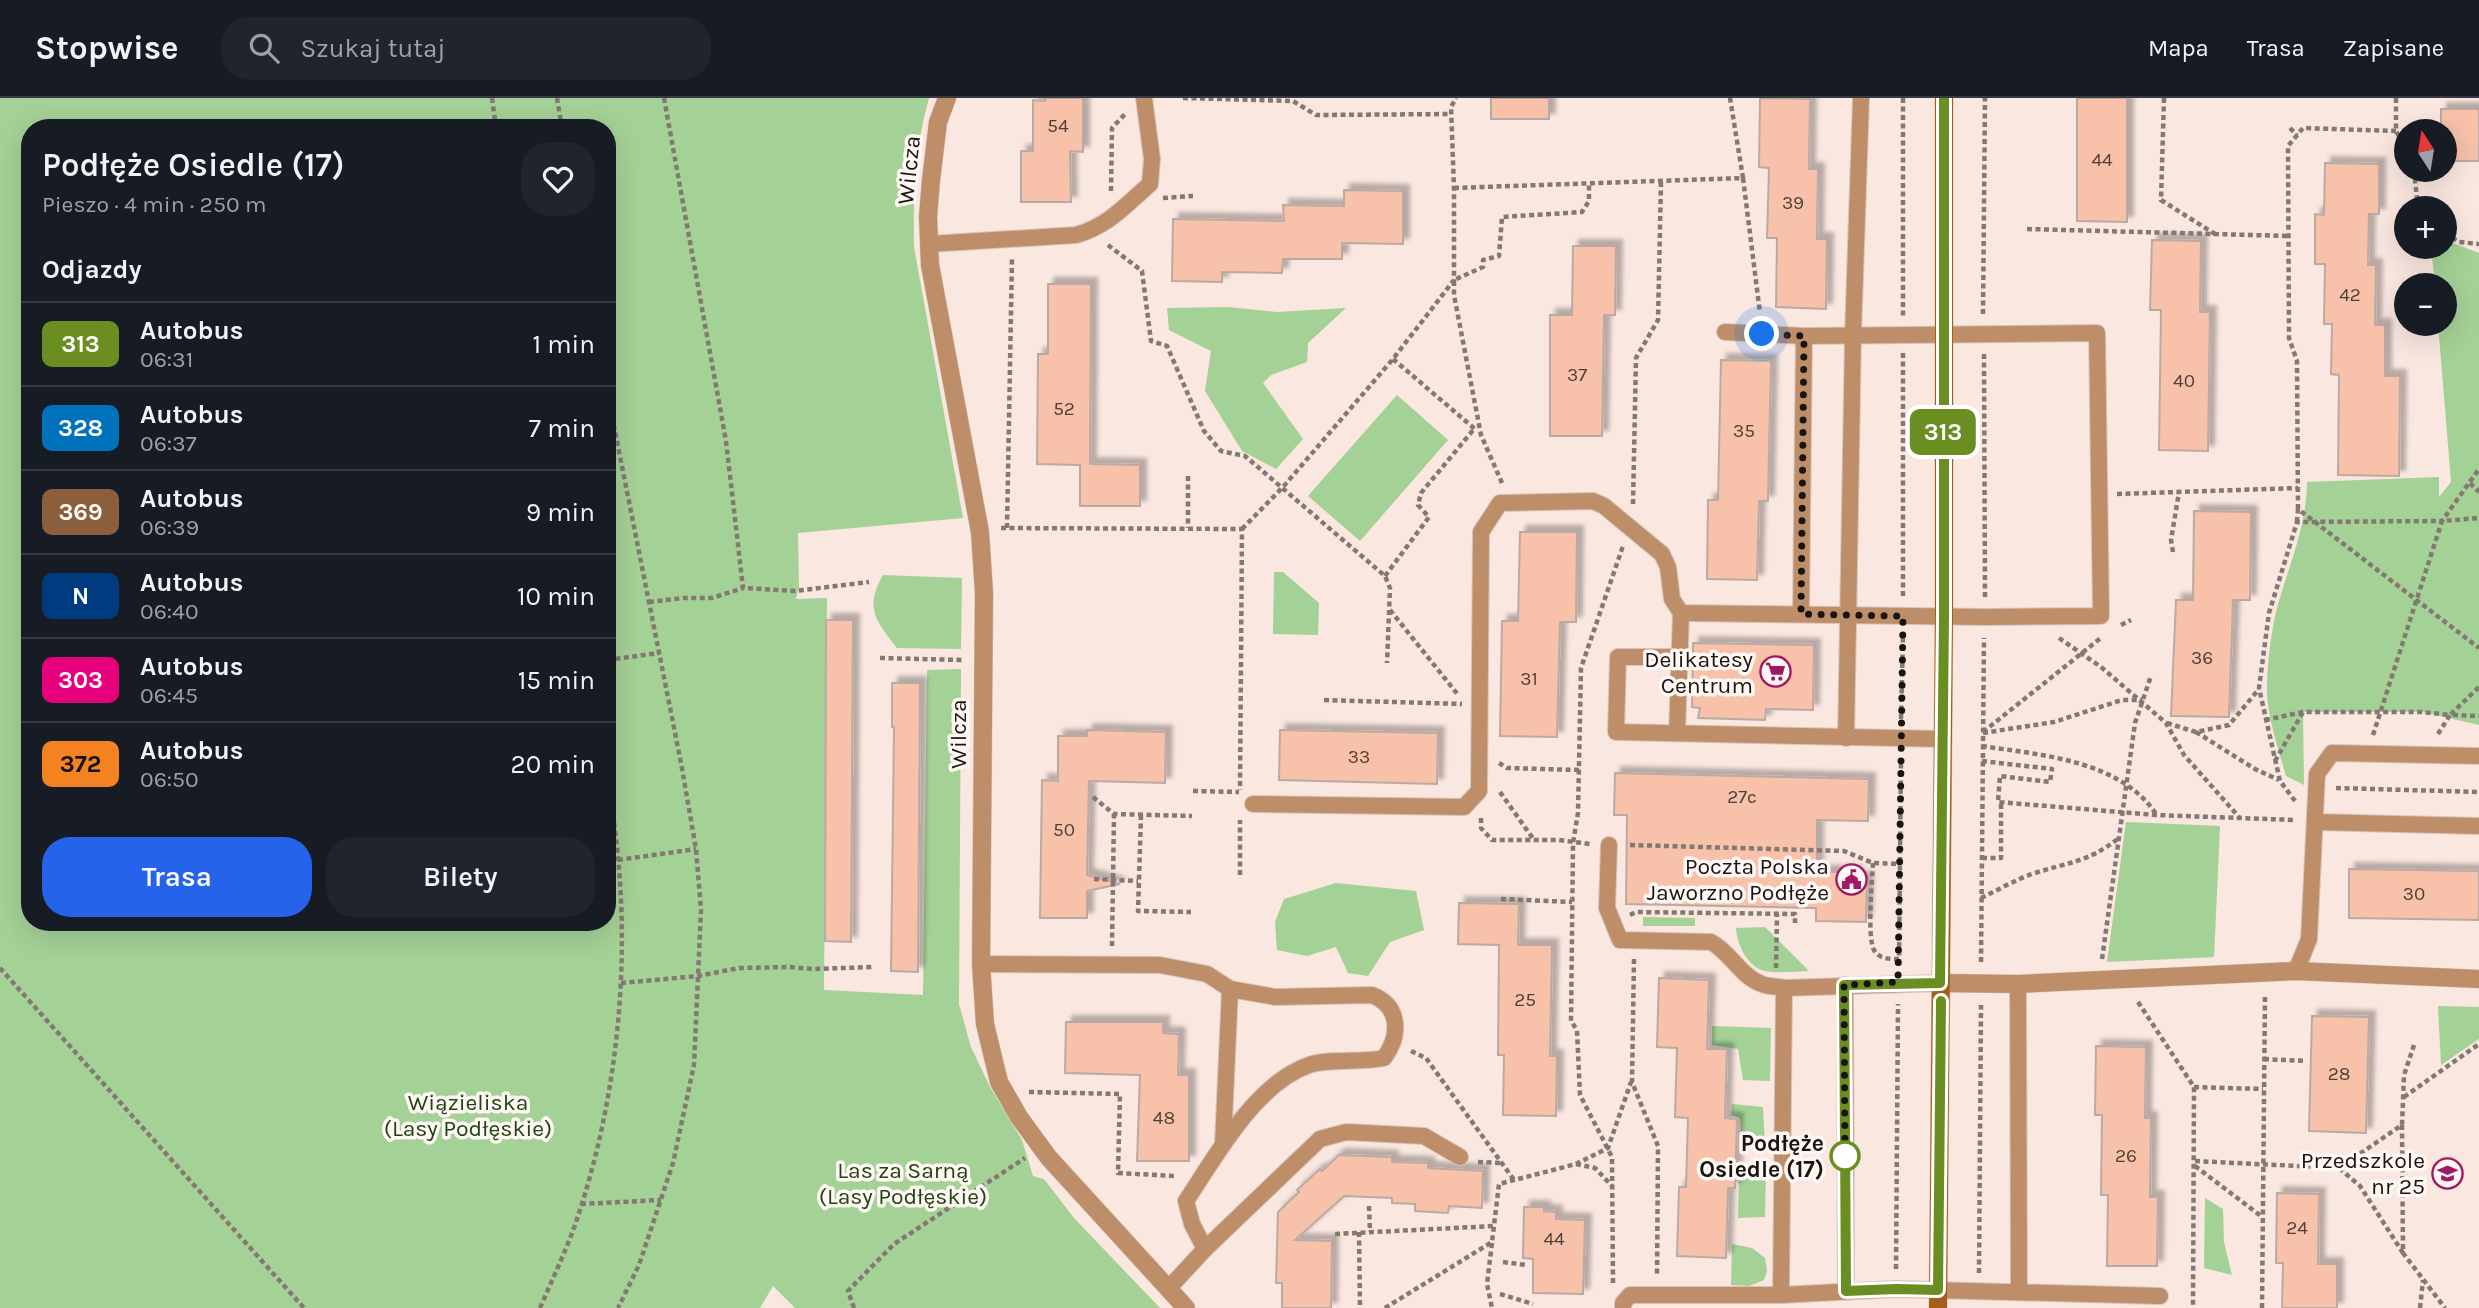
<!DOCTYPE html>
<html lang="pl">
<meta charset="utf-8">
<style>
:root{--surface:#171b24;--page:#20242c;--text:#f1f3f6;--muted:#9ea1a6;--line:#363941;--accent:#2563eb}
body{margin:0;font-family:Karla,sans-serif;background:var(--page);color:var(--text);height:100vh;display:flex;flex-direction:column;font-size:26px;white-space:nowrap}
*{box-sizing:border-box;margin:0}
p{font-size:23px;color:var(--muted)}
.icon{flex:none;width:38px;height:38px;fill:none;stroke:currentColor;stroke-width:2;stroke-linecap:round;stroke-linejoin:round}
.map{position:relative;flex:1;overflow:hidden}
.sheet{position:absolute;left:21px;top:21px;width:595px;height:812px;display:flex;flex-direction:column;background:var(--surface);border-radius:28px;box-shadow:0 7px 28px #0002}
.sheet>*{flex:none}
.badge{padding:0 14px;border-radius:10px;font-size:24px;line-height:46px}
.needle{width:46px;rotate:348deg}
.controls{position:absolute;left:2394px;top:21px;display:grid;gap:14px}
.controls a{display:grid;place-items:center;width:63px;height:63px;border-radius:50%;background:var(--surface);box-shadow:0 7px 28px #0002;font-size:35px}
.you{position:absolute;width:35px;height:35px;margin:-18px;border:5px solid #fff;border-radius:50%;background:#1a73e8;box-shadow:0 0 0 10px #1a73e833}
.map>.badge{position:absolute;translate:-50% -50%;box-shadow:0 0 0 4px #fff}
h2{padding:0 21px;font-size:26px;line-height:63px}
.round{display:grid;place-items:center;flex:none;width:74px;height:74px;border-radius:28px;background:var(--page)}
.headline{display:flex;align-items:center;justify-content:space-between;height:119px;padding:0 21px}
h1{font-size:33px;font-weight:600;line-height:52px}
.action{display:flex;gap:14px;margin-top:auto;padding:14px 21px}
.action a{flex:1;height:80px;border-radius:28px;background:var(--accent);color:#fff;font-size:28px;font-weight:600;line-height:80px;text-align:center}
.action a+a{background:var(--page);color:var(--text)}
ul{padding:0;list-style:none}
li{display:flex;align-items:center;gap:21px;height:84px;padding:0 21px;border-top:2px solid var(--line)}
li div{flex:1}
li b{display:block;font-size:26px}
li em{font-style:normal}
li .badge{min-width:77px;font-weight:700;text-align:center}
header{display:flex;align-items:center;gap:42px;box-sizing:border-box;height:98px;padding:0 35px;background:var(--surface);border-bottom:2px solid var(--line)}
header strong{font-size:33px}
nav{display:flex;gap:38px;margin-inline-start:auto;font-size:24px}
.search{width:490px;height:63px;background:var(--page);display:flex;align-items:center;gap:18px;box-sizing:border-box;padding:0 24px;border-radius:28px;color:var(--muted);font-size:26px}
.map>svg:first-child{display:block}
</style>
<header>
<strong>Stopwise</strong>
<div class="search"><svg class="icon" aria-label="search" viewBox="0 0 24 24"><circle cx="10" cy="10" r="6"/><path d="M15 15l6 6"/></svg>Szukaj tutaj</div>
<nav><a>Mapa</a><a>Trasa</a><a>Zapisane</a></nav>
</header>
<div class="map">
<svg width="2479" height="1210" viewBox="0 0 2479 1210">
<defs>
<filter id="shadow"><feDropShadow dx="6" dy="-6" stdDeviation="2" flood-color="#0004"/></filter>
</defs>
<rect width="100%" height="100%" fill="#f9e7e0"/>
<g fill="#a4d196" fill-rule="evenodd">
<path d="M0,0H929C915,49 913,98 914,149L963,420L798,435L799,489L796,501L827,500L824,892L923,897L927,572L961,571L959,906L971,949L990,989L1022,1042L1033,1078L1044,1081L1074,1120L1160,1210H795L773,1188L760,1210H0ZM30,30H607V824H30Z"/>
<path d="M2445,142L2479,155V627L2422,614H2303L2304,687L2286,678C2279,653 2266,615 2267,589C2267,567 2271,535 2276,514C2288,468 2306,433 2307,384L2439,379V399L2451,384L2438,226H2445V187H2435L2431,149H2445Z"/>
<polygon points="1228,209 1277,214 1346,210 1308,245 1307,264 1271,277 1263,285 1303,341 1276,371 1242,353 1205,293 1211,253 1169,232 1167,210"/>
<polygon points="1397,297 1448,342 1360,443 1308,398"/>
<polygon points="1274,474 1283,474 1319,505 1318,537 1273,536"/>
<path d="M883,477L962,480L961,551L897,550C876,523 864,510 883,477Z"/>
<polygon points="2126,724 2220,728 2214,859 2107,864"/>
<polygon points="1336,785 1416,793 1424,832 1390,844 1368,878 1348,875 1336,849 1307,858 1277,852 1275,824 1284,801"/>
<polygon points="1643,819 1695,820 1695,828 1643,828"/>
<path d="M1765,829L1809,873C1796,873 1778,876 1765,873C1747,869 1737,846 1736,830Z"/>
<polygon points="2438,908 2479,909 2479,941 2441,967"/>
<polygon points="1712,928 1771,930 1770,983 1743,982 1738,951 1712,947"/>
<polygon points="1732,1006 1763,1009 1765,1048 1742,1050 1740,1020 1731,1017"/>
<polygon points="1766,1075 1765,1119 1738,1120 1739,1076"/>
<polygon points="2205,1100 2223,1111 2224,1144 2232,1177 2204,1170"/>
<polygon points="1732,1146 1752,1150 1765,1160 1767,1173 1764,1182 1749,1188 1731,1187"/>
</g>
<g fill="#f7c1aa" stroke="#bbaaa3" stroke-width="2" filter="url(#shadow)">
<polygon points="1045,0 1083,0 1083,54 1070,53 1071,104 1021,104 1021,53 1033,53 1033,2 1045,3"/>
<rect x="1491" y="0" width="58" height="21"/>
<polygon points="1760,0 1810,1 1809,71 1818,71 1817,141 1827,141 1826,211 1776,209 1777,140 1767,140 1769,70 1759,69"/>
<polygon points="2077,0 2127,0 2127,124 2077,123"/>
<polygon points="2441,11 2479,11 2479,63 2445,63 2445,33 2441,33"/>
<polygon points="2325,65 2379,66 2379,116 2369,116 2368,167 2376,167 2375,227 2385,227 2385,278 2400,278 2399,378 2338,377 2339,277 2331,276 2332,226 2324,226 2325,166 2315,166 2315,116 2324,117"/>
<polygon points="1344,92 1403,93 1403,146 1342,145 1342,161 1283,161 1282,175 1222,174 1222,184 1172,183 1173,121 1284,123 1283,107 1344,108"/>
<polygon points="2152,142 2201,143 2200,214 2210,214 2208,353 2159,352 2161,212 2150,212"/>
<polygon points="1573,148 1616,148 1615,217 1604,217 1602,338 1550,338 1550,217 1572,217"/>
<polygon points="1048,186 1091,186 1090,366 1140,367 1140,408 1080,408 1080,367 1037,366 1038,256 1048,256"/>
<polygon points="1721,262 1771,263 1768,403 1759,403 1757,482 1707,481 1708,402 1718,402"/>
<polygon points="2194,413 2251,414 2250,502 2233,502 2229,619 2171,618 2176,502 2193,502"/>
<polygon points="1520,434 1577,434 1576,524 1560,524 1557,639 1500,638 1502,523 1518,523"/>
<polygon points="826,522 853,522 851,844 825,843"/>
<polygon points="1693,545 1814,547 1813,612 1766,611 1765,622 1698,620 1700,610 1692,609"/>
<polygon points="892,585 920,585 918,874 891,873 894,629 892,629"/>
<polygon points="1087,632 1166,634 1165,685 1089,683 1087,777 1120,786 1087,793 1087,820 1040,820 1042,682 1058,683 1058,638 1087,638"/>
<polygon points="1280,632 1438,635 1437,686 1279,682"/>
<polygon points="1615,675 1869,681 1868,723 1817,722 1817,774 1856,774 1856,780 1867,780 1866,824 1816,823 1816,810 1626,806 1627,717 1614,717"/>
<polygon points="2349,771 2479,773 2479,822 2349,820"/>
<polygon points="1459,805 1519,806 1518,847 1552,847 1550,958 1557,958 1556,1018 1503,1017 1504,957 1498,957 1499,847 1458,846"/>
<polygon points="1659,880 1709,882 1707,951 1727,951 1725,1020 1737,1021 1735,1090 1728,1090 1726,1160 1677,1158 1679,1089 1686,1089 1688,1020 1675,1019 1677,950 1657,949"/>
<polygon points="2312,918 2369,919 2366,1035 2309,1033"/>
<polygon points="1066,924 1163,924 1163,935 1179,936 1178,977 1189,977 1189,1063 1137,1063 1140,977 1065,975"/>
<polygon points="2096,948 2146,949 2145,1020 2151,1020 2150,1099 2158,1099 2157,1168 2107,1168 2108,1097 2101,1097 2102,1017 2095,1017"/>
<polygon points="1339,1057 1392,1059 1392,1064 1428,1065 1428,1070 1483,1073 1482,1110 1449,1108 1448,1115 1415,1113 1415,1106 1392,1105 1392,1100 1344,1098 1295,1142 1332,1143 1331,1210 1282,1210 1282,1185 1276,1185 1278,1114 1299,1094 1297,1092 1320,1071 1322,1073"/>
<polygon points="2277,1095 2319,1096 2318,1166 2337,1166 2337,1210 2282,1210 2283,1165 2276,1165"/>
<polygon points="1524,1109 1544,1109 1544,1113 1556,1114 1556,1121 1585,1122 1583,1196 1533,1195 1533,1161 1523,1160"/>
</g>
<g fill="none" stroke-linecap="round" stroke-linejoin="round">
<defs>
<g id="lane">
<path d="M929,146L1076,137C1108,128 1125,108 1150,86L1152,61L1144,0"/>
<polyline points="1801,516 1804,238"/>
<polyline points="1680,559 1618,559 1616,634 1941,641"/>
<polyline points="1677,635 1681,515"/>
<polyline points="1846,640 1853,237 1861,0"/>
<polyline points="1253,706 1464,709 1479,693 1481,434 1500,405 1593,403 1604,408 1662,456 1668,469 1672,501 1681,515 1985,519 2101,518 2097,235 1804,238 1725,234"/>
<polyline points="2316,724 2479,728"/>
<path d="M1609,747L1607,810L1620,842L1711,844C1730,854 1741,879 1762,886C1768,889 1777,888 1784,890L1940,885"/>
<path d="M981,866L1160,867L1207,876L1230,891L1275,899L1372,897C1400,908 1401,937 1384,960C1361,965 1329,960 1309,967C1255,986 1216,1058 1186,1103L1192,1126L1205,1151"/>
<polyline points="2296,873 2309,841 2317,676 2332,655 2479,658"/>
<polyline points="2018,886 2019,1193"/>
<polyline points="1845,887 1846,1193"/>
<polyline points="1784,890 1781,1197 1896,1191 2160,1198"/>
<polyline points="1223,1046 1230,891"/>
<polyline points="1168,1191 1205,1151 1320,1041 1346,1034 1424,1038 1460,1059"/>
<polyline points="1623,1210 1623,1205 1630,1197 1781,1197"/>
</g>
<g id="street">
<polyline points="947,0 938,24 931,82 928,119 930,167 980,434 984,495 981,866 985,926 999,984 1019,1019 1049,1060 1186,1210"/>
<polyline points="1940,885 2018,886 2296,873 2479,881"/>
</g>
<polyline id="secondary" points="1938,1210 1944,519 1944,0"/>
</defs>
<use href="#lane" stroke="#d5c5bf" stroke-width="18"/>
<use href="#street" stroke="#d5c5bf" stroke-width="19"/>
<use href="#secondary" stroke="#d5c5bf" stroke-width="19"/>
<g stroke="#847873" stroke-width="4.5" stroke-dasharray="5 3.5" stroke-linecap="butt">
<polyline points="492,0 496,30"/>
<polyline points="557,0 562,30"/>
<polyline points="664,0 726,343 743,490 795,493 869,484"/>
<polyline points="1183,0 1293,3 1316,17 1451,16"/>
<polyline points="1903,0 1903,219"/>
<polyline points="2164,0 2161,102 2215,136"/>
<polyline points="2396,0 2396,33 2406,51"/>
<polyline points="2290,30 2297,37"/>
<polyline points="2414,72 2418,110"/>
<polyline points="1743,80 1760,215"/>
<polyline points="1454,90 1743,80 1730,0"/>
<polyline points="1111,93 1112,30 1125,16"/>
<polyline points="1163,100 1193,98"/>
<polyline points="2027,131 2289,138"/>
<polyline points="2445,135 2459,144 2479,146"/>
<polyline points="1108,147 1142,173 1151,243 1167,248 1204,333 1221,353 1245,358 1385,478 1390,490 1387,565"/>
<polyline points="1983,216 1985,0"/>
<polyline points="1903,255 1903,499"/>
<polyline points="1984,256 1985,500"/>
<polyline points="1393,261 1475,331"/>
<polyline points="607,293 681,665 696,751 701,812 694,967 673,1065 639,1167 618,1210"/>
<polyline points="1188,378 1188,430"/>
<polyline points="1502,385 1481,337 1454,197 1454,182 1483,169 1483,162 1499,158 1502,119 1582,114 1589,103 1589,86"/>
<polyline points="2470,385 2479,394"/>
<polyline points="2117,396 2298,390"/>
<polyline points="1633,406 1636,260 1658,222 1661,83"/>
<polyline points="2298,411 2297,263 2289,240 2288,48 2303,30 2396,33"/>
<polyline points="2297,424 2298,411 2479,550"/>
<polyline points="1001,430 1242,431 1240,692"/>
<polyline points="1007,430 1012,159"/>
<polyline points="1242,431 1283,389 1393,261 1454,182 1454,90 1451,9 1456,0"/>
<polyline points="2173,454 2171,442 2179,394"/>
<polyline points="1385,478 1429,419 1418,407 1421,395 1474,331"/>
<polyline points="649,504 683,500 712,500 743,490"/>
<polyline points="1390,512 1459,598"/>
<polyline points="2121,527 2131,522"/>
<polyline points="2059,540 2101,569 2166,625 2184,657 2239,719"/>
<polyline points="880,560 963,562"/>
<polyline points="607,562 659,555"/>
<polyline points="1324,602 1462,606"/>
<polyline points="1901,621 1903,539"/>
<polyline points="2265,622 2303,614 2422,614 2450,617 2479,589"/>
<polyline points="2167,625 2196,634 2229,627 2259,591"/>
<polyline points="1983,634 2102,539"/>
<polyline points="2196,634 2255,671 2279,682"/>
<polyline points="1983,635 2054,624 2122,602 2142,602"/>
<polyline points="2438,636 2450,617 2479,618"/>
<polyline points="2373,637 2442,423 2479,420"/>
<path d="M1982,648C2041,657 2120,662 2156,716"/>
<polyline points="1982,663 2052,671 2050,684 2000,678 1998,704 2156,717 2295,722"/>
<polyline points="2275,663 2303,614"/>
<polyline points="1499,665 1507,670 1579,672"/>
<polyline points="2336,690 2479,694"/>
<polyline points="1193,693 1239,694"/>
<polyline points="1500,694 1534,742"/>
<polyline points="1093,699 1114,716 1192,718"/>
<polyline points="2295,703 2280,683 2259,590 2269,515 2297,424 2442,423 2479,371"/>
<polyline points="1141,717 1138,813 1191,814"/>
<polyline points="1481,720 1481,730 1492,742 1559,742 1590,746"/>
<polyline points="1630,747 1844,753 1873,765 1900,766"/>
<polyline points="1982,760 2001,760 2001,704"/>
<polyline points="618,762 696,751"/>
<path d="M1873,765C1872,782 1867,840 1874,852C1879,861 1889,861 1899,861"/>
<polyline points="1240,777 1240,722"/>
<polyline points="1094,781 1138,783"/>
<path d="M1981,800C1998,792 2015,782 2032,776C2068,764 2087,765 2119,740"/>
<polyline points="1501,801 1572,804"/>
<polyline points="1630,817 1636,814 1795,816 1795,825"/>
<polyline points="1112,848 1114,716"/>
<polyline points="1634,861 1632,984 1658,1048 1657,1179"/>
<polyline points="2102,861 2135,625 2151,578"/>
<polyline points="1981,864 1984,540"/>
<polyline points="1899,866 1901,661"/>
<polyline points="0,870 304,1210"/>
<polyline points="1776,870 1777,816"/>
<polyline points="621,885 698,878 739,870 790,869 813,871 874,869"/>
<polyline points="2138,904 2194,989 2193,1210"/>
<polyline points="1411,953 1426,960 1514,1082"/>
<polyline points="2264,961 2306,963"/>
<polyline points="2194,989 2263,991"/>
<polyline points="1029,994 1120,996 1118,1075 1176,1078"/>
<polyline points="2404,999 2479,946"/>
<polyline points="2402,1027 2403,1155 2445,1210"/>
<polyline points="2195,1063 2339,1070 2360,1088 2403,1155"/>
<polyline points="1478,1064 1501,1065"/>
<polyline points="1576,1066 1595,1070 1612,1088"/>
<polyline points="2195,1068 2261,1118"/>
<polyline points="2339,1070 2402,1027 2404,977 2414,947"/>
<polyline points="581,1106 661,1102"/>
<polyline points="1369,1108 1370,1134"/>
<polyline points="1359,1134 1360,1210"/>
<polyline points="1335,1136 1494,1128"/>
<polyline points="1492,1145 1487,1186 1492,1210"/>
<polyline points="1503,1164 1526,1167"/>
<polyline points="1896,1171 1898,906"/>
<polyline points="1979,1175 1981,907"/>
<polyline points="1613,1185 1612,1059 1580,997 1577,932 1571,923 1573,745 1578,715 1581,570 1623,448"/>
<polyline points="1500,1196 1533,1206"/>
<path d="M540,1210C552,1182 565,1155 575,1127C623,987 635,827 607,682"/>
<polyline points="854,1210 848,1193 894,1146 1025,1060"/>
<polyline points="1385,1210 1492,1144 1499,1086 1576,1066 1608,1050 1631,984"/>
<polyline points="2262,1210 2265,896"/>
<polyline points="2420,1210 2423,1182"/>
</g>
<use href="#lane" stroke="#be8e68" stroke-width="16"/>
<use href="#street" stroke="#be8e68" stroke-width="18"/>
<use href="#secondary" stroke="#a45f1a" stroke-width="18"/>
</g>
<g fill="none" stroke-linecap="round" stroke-linejoin="round">
<defs>
<polyline id="line" points="1941,903 1938,1192 1896,1191 1846,1193 1844,887 1940,885 1944,519 1944,0"/>
</defs>
<use href="#line" stroke="#fff" stroke-width="16"/>
<use href="#line" stroke="#6b8e23" stroke-width="10"/>
<polyline stroke="#1a1411" stroke-width="7" stroke-dasharray="0 12.6" points="1762,236 1804,238 1801,516 1903,518 1898,884 1844,887 1845,1058"/>
</g>
<defs>
<symbol id="supermarket-ring" viewBox="-11 -11 22 22"><circle r="9.5" fill="#fef7f4" stroke="#a21963" stroke-width="1.5"/><path d="M-6-5.5h2.5l.6 2H6L4.5 2H-2.5L-4.4-4H-6ZM-1.5 3.2a1.3 1.3 0 1 0 .1 0ZM3 3.2a1.3 1.3 0 1 0 .1 0Z" fill="#a21963"/></symbol>
<symbol id="civic-ring" viewBox="-11 -11 22 22"><circle r="9.5" fill="#fef7f4" stroke="#a21963" stroke-width="1.5"/><path d="M-.6-6.5H3V-4.5H.6V-3L4-1V1h2V6H-6V1h2V-1L-.6-3ZM-1.2 2.5V6h2.4V2.5Z" fill="#a21963"/></symbol>
<symbol id="school-ring" viewBox="-11 -11 22 22"><circle r="9.5" fill="#fef7f4" stroke="#a21963" stroke-width="1.5"/><path d="M0-5L7-2L0 1L-7-2ZM-4 1L0 2.5L4 1V4Q0 6-4 4Z" fill="#a21963"/></symbol>
</defs>
<g fill-rule="evenodd">
<use href="#supermarket-ring" x="1758" y="556" width="35" height="35"/>
<use href="#civic-ring" x="1834" y="764" width="35" height="35"/>
<use href="#school-ring" x="2430" y="1058" width="35" height="35"/>
</g>
<circle fill="#fff" stroke="#6b8e23" stroke-width="3.5" cx="1845" cy="1058" r="14"/>
<g text-anchor="middle" dominant-baseline="central" stroke-width="7" stroke-linejoin="round" paint-order="stroke">
<g font-size="19" fill="#513f37">
<text x="1058" y="28">54</text>
<text x="2102" y="62">44</text>
<text x="1793" y="105">39</text>
<text x="2350" y="197">42</text>
<text x="1577" y="277">37</text>
<text x="2184" y="283">40</text>
<text x="1064" y="311">52</text>
<text x="1744" y="333">35</text>
<text x="2202" y="560">36</text>
<text x="1529" y="581">31</text>
<text x="1359" y="659">33</text>
<text x="1742" y="699">27c</text>
<text x="1064" y="732">50</text>
<text x="2414" y="796">30</text>
<text x="1525" y="902">25</text>
<text x="2339" y="976">28</text>
<text x="1164" y="1020">48</text>
<text x="2126" y="1058">26</text>
<text x="2297" y="1130">24</text>
<text x="1554" y="1141">44</text>
</g>
<g font-size="23" fill="#1a1411" stroke="#fef7f4">
<text transform="translate(909 72) rotate(-84)">Wilcza</text>
<text transform="translate(958 636) rotate(-90)">Wilcza</text>
</g>
<g font-size="23" fill="#1a1411" stroke="#fef7f4" text-anchor="end">
<text x="1753" y="561">Delikatesy<tspan x="1753" dy="26">Centrum</tspan></text>
<text x="1829" y="768">Poczta Polska<tspan x="1829" dy="26">Jaworzno Podłęże</tspan></text>
<text x="2425" y="1062">Przedszkole<tspan x="2425" dy="26">nr 25</tspan></text>
</g>
<g font-size="23" fill="#204413" stroke="#fef7f4">
<text x="468" y="1004">Wiązieliska<tspan x="468" dy="26">(Lasy Podłęskie)</tspan></text>
<text x="903" y="1072">Las za Sarną<tspan x="903" dy="26">(Lasy Podłęskie)</tspan></text>
</g>
<g font-size="23" font-weight="bold" fill="#1a1411" stroke="#fef7f4" text-anchor="end">
<text x="1824" y="1045">Podłęże<tspan x="1824" dy="26">Osiedle (17)</tspan></text>
</g>
</g>
</svg>
<div class="controls">
<a><svg class="needle" viewBox="-14 -14 28 28"><path d="M0-13l5 13h-10z" fill="#e53935"/><path d="M0 13l5-13h-10z" fill="#9ea1a6"/></svg></a>
<a>+</a>
<a>−</a>
</div>
<div class="you" style="left:1762px;top:236px"></div>
<b class="badge" style="left:1943px;top:334px;background:#6b8e23;color:#fff">313</b>
<section class="sheet">
<div class="headline"><div><h1>Podłęże Osiedle (17)</h1><p>Pieszo · 4 min · 250 m</p></div><a class="round"><svg class="icon" aria-label="heart" viewBox="0 0 24 24"><path d="M12 20l-8-8c-3-5 5-10 8-4 3-6 11-1 8 4z"/></svg></a></div>
<h2>Odjazdy</h2>
<ul>
<li><span class="badge" style="background:#6b8e23;color:#fff">313</span><div><b>Autobus</b><p>06:31</p></div><em>1 min</em></li>
<li><span class="badge" style="background:#0072bc;color:#fff">328</span><div><b>Autobus</b><p>06:37</p></div><em>7 min</em></li>
<li><span class="badge" style="background:#8b5e3c;color:#fff">369</span><div><b>Autobus</b><p>06:39</p></div><em>9 min</em></li>
<li><span class="badge" style="background:#003b80;color:#fff">N</span><div><b>Autobus</b><p>06:40</p></div><em>10 min</em></li>
<li><span class="badge" style="background:#e6007e;color:#fff">303</span><div><b>Autobus</b><p>06:45</p></div><em>15 min</em></li>
<li><span class="badge" style="background:#f58220;color:#111">372</span><div><b>Autobus</b><p>06:50</p></div><em>20 min</em></li>
</ul>
<div class="action"><a>Trasa</a><a>Bilety</a></div>
</section>
</div>
